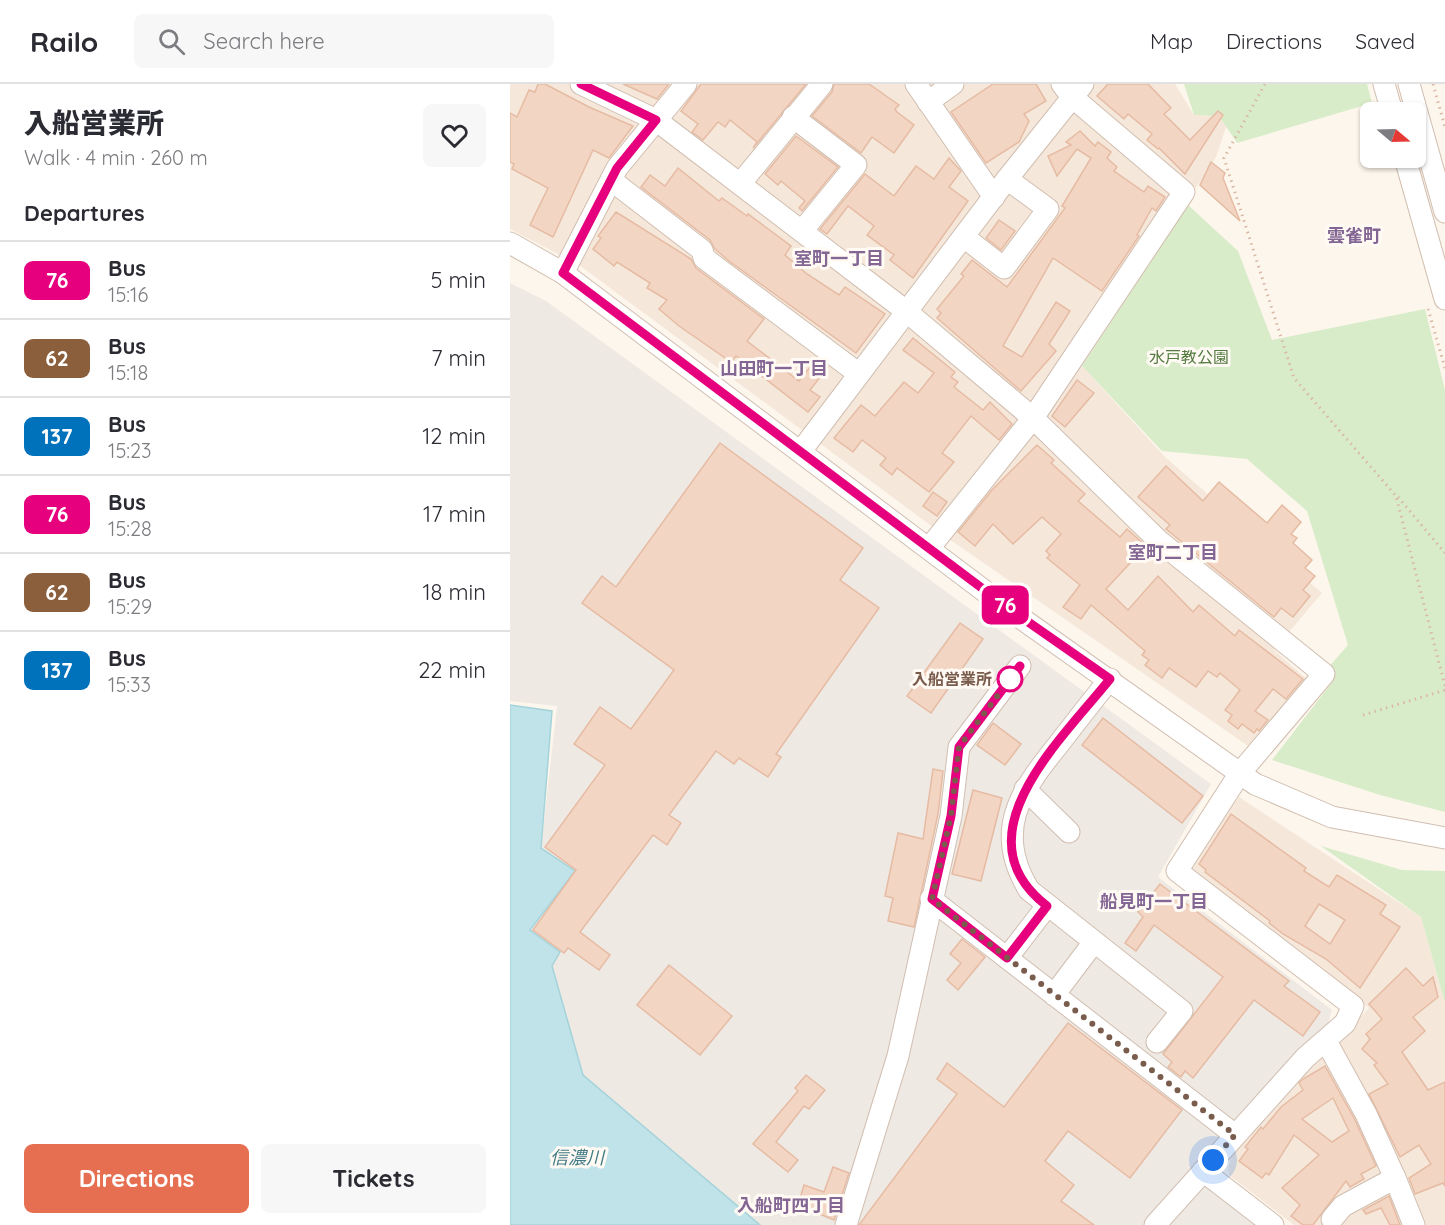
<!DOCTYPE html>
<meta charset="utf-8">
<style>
:root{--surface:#fff;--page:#f7f7f7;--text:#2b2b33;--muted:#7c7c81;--line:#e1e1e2;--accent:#e76f51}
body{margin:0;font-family:Quicksand,"Noto Sans JP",sans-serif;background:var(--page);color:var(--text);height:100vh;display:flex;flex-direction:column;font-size:22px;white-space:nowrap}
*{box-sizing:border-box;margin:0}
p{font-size:20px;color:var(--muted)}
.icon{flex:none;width:33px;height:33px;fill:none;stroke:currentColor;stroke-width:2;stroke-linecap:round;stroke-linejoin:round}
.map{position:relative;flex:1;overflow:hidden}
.panel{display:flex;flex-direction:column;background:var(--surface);width:510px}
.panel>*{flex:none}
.badge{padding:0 12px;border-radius:9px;font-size:21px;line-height:39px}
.needle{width:39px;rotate:109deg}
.controls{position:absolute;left:850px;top:18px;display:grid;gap:12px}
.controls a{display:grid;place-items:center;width:66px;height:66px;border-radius:9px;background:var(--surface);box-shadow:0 2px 4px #0004;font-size:30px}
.you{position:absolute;width:30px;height:30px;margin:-15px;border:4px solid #fff;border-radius:50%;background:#1a73e8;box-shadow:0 0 0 9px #1a73e833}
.map>.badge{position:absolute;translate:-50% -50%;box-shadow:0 0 0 3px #fff}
h2{padding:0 24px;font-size:22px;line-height:54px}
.round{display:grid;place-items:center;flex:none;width:63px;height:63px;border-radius:9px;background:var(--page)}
.head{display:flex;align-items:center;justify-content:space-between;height:102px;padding:0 24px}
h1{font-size:28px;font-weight:800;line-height:45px}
.cta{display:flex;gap:12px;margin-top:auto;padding:12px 24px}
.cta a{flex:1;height:69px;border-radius:9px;background:var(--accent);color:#fff;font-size:24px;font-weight:800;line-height:69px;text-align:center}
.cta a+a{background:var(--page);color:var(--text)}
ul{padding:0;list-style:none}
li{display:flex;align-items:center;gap:18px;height:78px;padding:0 24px;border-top:2px solid var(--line)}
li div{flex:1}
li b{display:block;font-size:22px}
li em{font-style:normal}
li .badge{min-width:66px;font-weight:700;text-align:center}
header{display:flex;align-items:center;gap:36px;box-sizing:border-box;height:84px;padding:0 30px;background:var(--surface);border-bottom:2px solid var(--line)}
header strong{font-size:28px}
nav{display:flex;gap:33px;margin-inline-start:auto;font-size:21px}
.search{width:420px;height:54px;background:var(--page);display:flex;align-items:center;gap:15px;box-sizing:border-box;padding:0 21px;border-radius:9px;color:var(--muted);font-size:22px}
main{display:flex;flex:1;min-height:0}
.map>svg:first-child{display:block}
</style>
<header>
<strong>Railo</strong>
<div class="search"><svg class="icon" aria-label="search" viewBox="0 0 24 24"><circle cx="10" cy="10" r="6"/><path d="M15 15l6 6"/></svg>Search here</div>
<nav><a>Map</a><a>Directions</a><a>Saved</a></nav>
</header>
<main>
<section class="panel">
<div class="head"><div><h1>入船営業所</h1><p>Walk · 4 min · 260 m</p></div><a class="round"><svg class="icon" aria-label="heart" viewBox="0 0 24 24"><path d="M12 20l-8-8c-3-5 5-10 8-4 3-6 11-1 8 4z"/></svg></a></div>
<h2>Departures</h2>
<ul>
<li><span class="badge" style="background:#e6007e;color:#fff">76</span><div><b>Bus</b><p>15:16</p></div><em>5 min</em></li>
<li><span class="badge" style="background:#8b5e3c;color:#fff">62</span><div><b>Bus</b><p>15:18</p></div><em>7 min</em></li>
<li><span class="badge" style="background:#0072bc;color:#fff">137</span><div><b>Bus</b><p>15:23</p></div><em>12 min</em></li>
<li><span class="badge" style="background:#e6007e;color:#fff">76</span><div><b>Bus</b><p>15:28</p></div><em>17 min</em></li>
<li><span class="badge" style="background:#8b5e3c;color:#fff">62</span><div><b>Bus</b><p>15:29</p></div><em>18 min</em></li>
<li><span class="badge" style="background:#0072bc;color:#fff">137</span><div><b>Bus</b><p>15:33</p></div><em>22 min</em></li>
</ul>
<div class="cta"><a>Directions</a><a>Tickets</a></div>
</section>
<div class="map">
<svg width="935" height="1141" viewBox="0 0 935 1141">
<rect width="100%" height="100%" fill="#fdf6ec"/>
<g fill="#f5e8da">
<polygon points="0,0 665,0 684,31 709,32 716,43 706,73 572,282 655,373 812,509 764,566 800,598 741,664 439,455 69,181 0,145"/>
<polygon points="729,713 911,833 935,919 935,1141 784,1141 719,1091 718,1084 725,1063 859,924 677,783"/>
</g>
<polygon fill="#efe9e4" points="0,199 36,217 701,700 648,793 822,926 818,940 707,1088 774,1141 250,1141 72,991 42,882 20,846 65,787 31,764 47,622 0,617"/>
<g fill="#d8ecc9">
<polygon points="674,0 857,0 862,19 727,59 709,32 684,31"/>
<polygon points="678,121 728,167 762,256 915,225 935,306 935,728 870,711 762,676 823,597 817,585 838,561 797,427 737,375 652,367 572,282"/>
<polygon points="811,762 892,786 935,787 935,919 911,833"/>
</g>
<polygon fill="#bfe3e8" stroke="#a5d3da" stroke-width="1.5" points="0,621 42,627 31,764 65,787 20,846 50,868 42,882 73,991 250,1141 0,1141"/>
<g fill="#f3d5c3" stroke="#e6bba3" stroke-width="1.5" fill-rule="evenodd">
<polygon points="28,0 35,0 79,23 123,42 99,74 83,66 43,153 20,141 38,104 2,85 4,80 0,78 0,29 7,33 19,6 25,8"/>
<polygon points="113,0 159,0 147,15"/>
<polygon points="191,0 296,0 243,64 247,58 220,36 215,43 208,38 193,56 182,48 188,40 171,27"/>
<polygon points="324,0 359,0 389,21 385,25 387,28 404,41 384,69 362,53 351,69 302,32 322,8"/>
<polygon points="483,0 526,0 536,17 514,30 519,37 509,58 476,79 441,28"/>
<polygon points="598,0 638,0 661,24 654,30 680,56 708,27 713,31 675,90 649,64 648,65 637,56 642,50 618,30 614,35 587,12"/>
<polygon points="570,47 585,62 588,58 601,68 597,74 607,83 604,87 634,108 638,102 655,113 646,127 642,124 627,151 629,152 592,207 543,174 493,262 512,273 546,218 560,227 539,260 546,267 511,307 427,234 431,229 427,225 454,192 451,190 462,176 497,203 555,124 552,122 581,74 567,65 547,92 538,72 561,61 556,58"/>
<polygon points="286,52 328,83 292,127 289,124 295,117 271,97 268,101 255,90"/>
<polygon points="439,74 451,87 439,103 458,117 403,194 380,176 384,171 357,151 364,142 338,122 317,150 310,145 355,90 384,112 406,82 424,95"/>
<polygon points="701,78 715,89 713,94 730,137 690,101"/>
<polygon points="168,84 209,117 212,114 237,132 238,130 281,162 275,171 297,190 329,211 335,203 375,230 346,269 219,177 205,165 200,156 131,103 140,91 155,102"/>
<polygon points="106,128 181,175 186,184 254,235 237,257 289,297 307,274 318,283 300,306 310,313 298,328 226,272 221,278 169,242 149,225 157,216 137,204 140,199 107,178 104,182 83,165 91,154 88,152"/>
<polygon points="489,136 505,147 491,166 476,154"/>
<polygon points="403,254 445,288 441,293 448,298 444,303 473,326 480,318 502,340 489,356 461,332 432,369 444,378 419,408 387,384 382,391 370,381 376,374 352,356 343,368 324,354 351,321 365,332 394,298 408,309 424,289 393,266"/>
<polygon points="567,296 584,309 555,343 542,332"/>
<polygon points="210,359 353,464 330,496 369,524 266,670 271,673 258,693 229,674 224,680 206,667 159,731 171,739 157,761 143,751 70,848 100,871 89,886 58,864 54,869 23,846 66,786 35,763 95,681 64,660 90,623 121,645 164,586 72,519 92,492 106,503"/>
<polygon points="527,361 544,376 541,379 575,410 568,417 610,453 617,445 636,462 596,505 618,526 648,492 683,528 689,521 725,552 729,546 793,595 776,615 763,605 745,627 758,636 749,647 747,645 744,649 732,640 728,645 718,637 722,631 715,626 730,606 710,589 707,593 698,587 686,603 659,584 652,594 635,581 639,576 632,571 635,567 581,521 571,535 553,523 570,501 537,474 540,471 536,467 551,450 532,433 503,460 483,440 465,462 448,448 482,406"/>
<polygon points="656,382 693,417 709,398 757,439 772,421 791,438 781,450 787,454 783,459 802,476 795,484 805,492 793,506 800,512 783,533 771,524 764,533 656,445 660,441 628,413"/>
<polygon points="423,408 437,418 427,432 413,422"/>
<polygon points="450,539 473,555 421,629 397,612"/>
<polygon points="593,634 693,712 672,739 572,661"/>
<polygon points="483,639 511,660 495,681 467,661"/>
<polygon points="423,685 433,687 428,730 404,843 378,837 383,814 375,812 388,749 413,755"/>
<polygon points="463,706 492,714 471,797 442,790"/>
<path d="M721,730L796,784L794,787L819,803L827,791L876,821L870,830L890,843L850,904L816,875L773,850L759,839L760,837L695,788L696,786L689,780ZM809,820L835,836L820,860L795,842Z"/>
<polygon points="650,800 779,897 774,902 810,928 793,952 744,916 683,994 675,987 671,993 658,983 662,978 653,970 713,893 644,841 626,867 615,859 633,833 628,828"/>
<polygon points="452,855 475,873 448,906 437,896 451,879 440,870"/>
<polygon points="159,881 222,932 190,971 127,921"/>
<polygon points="896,884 913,902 923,893 928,913 903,933 915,947 892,968 918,1006 935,998 935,1102 933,1099 905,1110 899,1094 921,1080 909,1061 890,1073 859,1010 878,1000 864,981 867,979 852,965 860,955 856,950 872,935 859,920"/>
<polygon points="558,939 672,1026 620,1094 558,1047 535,1077 564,1101 551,1117 584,1141 349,1141 447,1010 427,995 437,979 494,1023"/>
<path d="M815,982L845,1036L866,1082L851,1090L854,1095L840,1103L836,1097L803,1141H793L781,1132L790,1121L772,1104L809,1071L784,1051L759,1091L756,1089L752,1094L729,1077L738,1065L735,1063L751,1043L753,1045L771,1023L793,1006L789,999L793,995ZM823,1014L839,1047L822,1058L792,1035Z"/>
<polygon points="296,991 315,1006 299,1025 294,1022 266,1058 288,1076 278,1088 243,1060 288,1007 285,1004"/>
<polygon points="323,1083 339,1089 324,1136 288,1121 294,1101 314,1108"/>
<polygon points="879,1112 890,1141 880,1141 871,1124 856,1130 853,1126"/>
</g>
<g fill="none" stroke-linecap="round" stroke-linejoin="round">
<defs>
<g id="minor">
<polyline points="71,0 146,36 396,227 523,334 649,457 814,590 730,689 667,787 843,922 835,939 795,974 645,1141"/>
<polyline points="406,0 484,113"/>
<polyline points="874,0 882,28"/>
<polyline points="899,0 935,128"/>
<polyline points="418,18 443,0"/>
<polyline points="283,33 346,81 292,147"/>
<polyline points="895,74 935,215"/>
<polyline points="101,96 192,166 194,174 349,290"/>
<polyline points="230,100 312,0"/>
<polyline points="454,153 494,184 538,125 497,95"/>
<polyline points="0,159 53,189 501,527 745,700 822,733 935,754"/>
<polyline points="53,189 107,84 176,0"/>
<polyline points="291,367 497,95 573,0"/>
<polyline points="420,463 523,334 674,108 561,12 552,0"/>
<path d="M600,595C582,617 565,639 548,661C510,708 483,747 519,806L672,927L647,958"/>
<polyline points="515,705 559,748"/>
<polyline points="421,815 725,1051"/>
<polyline points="497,874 537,822"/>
<polyline points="544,911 584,858"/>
<polyline points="816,957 856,1030 885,1094 833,1122 822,1135"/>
<polyline points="693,1087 763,1141"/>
<polyline points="885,1094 904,1141"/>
<polyline points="336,1141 388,972 441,732 449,663 510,582"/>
</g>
</defs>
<use href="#minor" stroke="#d1beb0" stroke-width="23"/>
<g stroke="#d9b8a5" stroke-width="3" stroke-dasharray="1.5 4.5" stroke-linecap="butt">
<polyline points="755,0 714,74 784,294 886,412 935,602"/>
<polyline points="923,0 935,43"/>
<polyline points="918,225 935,284"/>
<polyline points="888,413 935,469"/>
<polyline points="853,631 935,606"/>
</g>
<use href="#minor" stroke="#fff" stroke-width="21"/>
</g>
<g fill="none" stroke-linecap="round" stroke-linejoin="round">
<defs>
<path id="line" d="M71,0L146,36L107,84L53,189L501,526L600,595C552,655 446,752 537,822L497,874L422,815L441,732L449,663L510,582"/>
</defs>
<use href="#line" stroke="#fff" stroke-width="14"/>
<use href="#line" stroke="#e6007e" stroke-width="9"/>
<polyline stroke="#7a5c4d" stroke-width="6" stroke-dasharray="0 10.8" points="500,595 449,663 441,732 422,815 725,1051 703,1076"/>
</g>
<circle fill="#fff" stroke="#e6007e" stroke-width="3" cx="500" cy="595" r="12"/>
<g text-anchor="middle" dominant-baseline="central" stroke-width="6" stroke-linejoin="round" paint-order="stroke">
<g font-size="16" fill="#537a41" stroke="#fffaf3">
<text x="679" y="273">水戸教公園</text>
</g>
<g font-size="16" font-weight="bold" fill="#7a5c4d" stroke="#fffaf3" text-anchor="end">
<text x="482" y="595">入船営業所</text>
</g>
<g font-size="18" font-weight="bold" fill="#846695" stroke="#fffaf3">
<text x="844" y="151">雲雀町</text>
<text x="329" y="174">室町一丁目</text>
<text x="264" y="284">山田町一丁目</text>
<text x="663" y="468">室町二丁目</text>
<text x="644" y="817">船見町一丁目</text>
<text x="281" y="1121">入船町四丁目</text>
</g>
<g font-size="18" font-style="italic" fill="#437c86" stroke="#fffaf3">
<text x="67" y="1073">信濃川</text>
</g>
</g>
</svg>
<div class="controls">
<a><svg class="needle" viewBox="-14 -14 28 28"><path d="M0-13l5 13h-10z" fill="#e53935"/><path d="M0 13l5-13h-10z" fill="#7c7c81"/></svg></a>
</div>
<div class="you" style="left:703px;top:1076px"></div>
<b class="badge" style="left:495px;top:521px;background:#e6007e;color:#fff">76</b>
</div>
</main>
